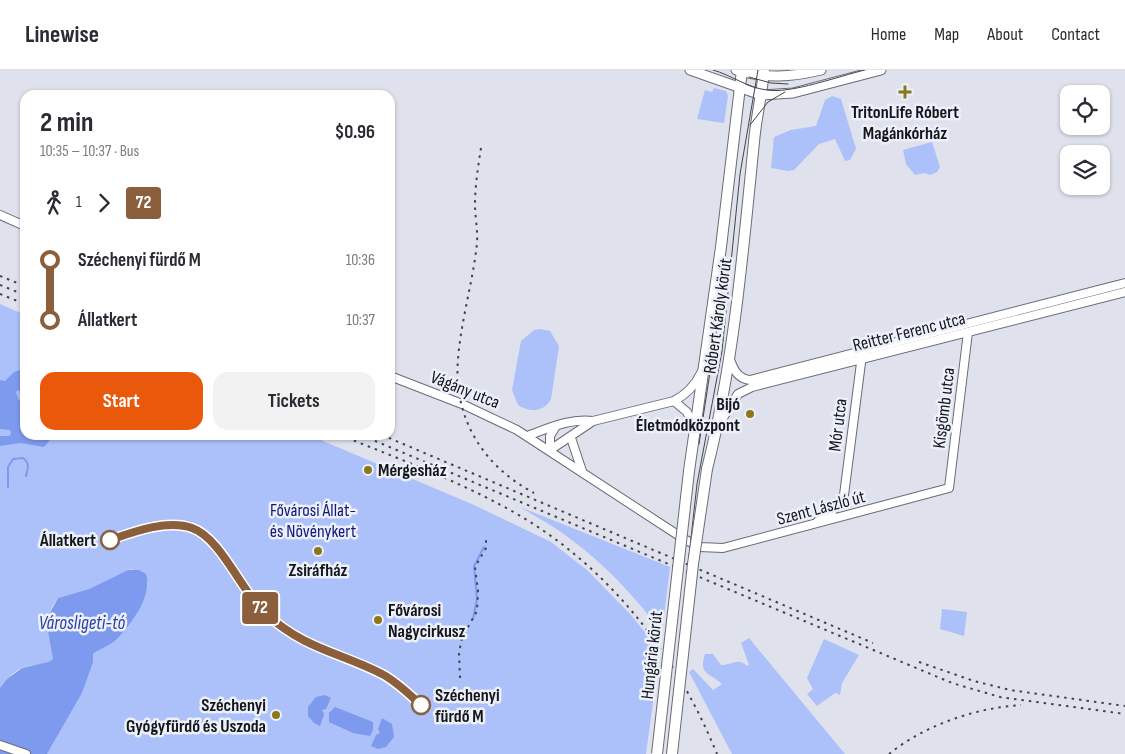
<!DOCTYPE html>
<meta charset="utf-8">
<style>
:root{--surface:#fff;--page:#f2f2f3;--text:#2b2b33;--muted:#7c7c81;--line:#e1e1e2;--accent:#ea580c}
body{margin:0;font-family:"Sofia Sans Condensed",sans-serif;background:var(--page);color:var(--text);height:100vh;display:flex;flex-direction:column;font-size:19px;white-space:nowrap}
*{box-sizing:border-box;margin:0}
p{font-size:16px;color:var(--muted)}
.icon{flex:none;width:28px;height:28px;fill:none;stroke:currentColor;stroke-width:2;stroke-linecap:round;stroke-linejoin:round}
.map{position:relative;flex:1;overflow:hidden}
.sheet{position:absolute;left:20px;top:20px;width:375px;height:350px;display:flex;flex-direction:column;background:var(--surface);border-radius:15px;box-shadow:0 1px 4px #0004}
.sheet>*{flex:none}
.badge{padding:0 10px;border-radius:4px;font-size:18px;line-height:32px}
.controls{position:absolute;left:1060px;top:15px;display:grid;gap:10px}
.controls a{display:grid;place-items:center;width:50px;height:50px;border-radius:10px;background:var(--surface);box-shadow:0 1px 4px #0004;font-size:25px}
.map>.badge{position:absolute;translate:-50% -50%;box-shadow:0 0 0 2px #fff}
.legs{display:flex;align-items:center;gap:8px;height:55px;padding:0 20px;font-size:16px}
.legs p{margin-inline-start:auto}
.overview{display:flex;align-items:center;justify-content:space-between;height:85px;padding:0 20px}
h1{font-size:28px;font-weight:700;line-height:38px}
.action{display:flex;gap:10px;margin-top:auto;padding:10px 20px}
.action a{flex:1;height:58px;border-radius:15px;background:var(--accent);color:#fff;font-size:20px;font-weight:700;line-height:58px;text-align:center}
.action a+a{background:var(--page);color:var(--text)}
ul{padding:0 20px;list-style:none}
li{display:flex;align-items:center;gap:18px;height:60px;font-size:19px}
li i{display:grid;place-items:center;width:8px;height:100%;margin:0 6px;background:currentColor}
li i::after{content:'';width:12px;height:12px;margin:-6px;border:4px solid;border-radius:50%;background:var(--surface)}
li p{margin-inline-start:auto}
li:first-child i{background:linear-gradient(#0000 50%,currentColor 0)}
li:last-child i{background:linear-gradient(currentColor 50%,#0000 0)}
header{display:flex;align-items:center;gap:30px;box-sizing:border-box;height:70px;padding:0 25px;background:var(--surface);border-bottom:1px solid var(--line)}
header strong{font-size:24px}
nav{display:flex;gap:28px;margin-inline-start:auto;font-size:18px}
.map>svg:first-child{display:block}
</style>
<header>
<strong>Linewise</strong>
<nav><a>Home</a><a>Map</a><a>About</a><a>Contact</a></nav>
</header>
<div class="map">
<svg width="1125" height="684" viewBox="0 0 1125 684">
<rect width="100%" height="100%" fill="#dfe2ec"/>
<g fill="#acc0fa">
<polygon points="714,18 726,21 728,26 724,53 697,49 705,20 712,22"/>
<polygon points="832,26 841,29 856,79 850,90 845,91 835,69 819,74 794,100 788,101 771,98 774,67 791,60 816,56 825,30"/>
<polygon points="932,72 940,97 937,102 930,105 925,103 915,105 906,94 903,80"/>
<path d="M0,234L25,245V365H309L474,435L551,472L587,500L631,545L660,581L646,684H47L82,623L93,584C98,580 106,576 112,572C130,560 145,533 148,513L132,499L128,500L89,519L58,528C40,551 52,563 53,589C44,596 31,594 21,598C12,603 6,610 0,618Z"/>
<path d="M541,259L550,261L559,276L551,329C544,342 530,343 518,335L512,320L521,271L534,260Z"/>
<path d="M520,437L670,497L662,562C635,527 605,494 569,468C554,456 536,447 520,437Z"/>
<polygon points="942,539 967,542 964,566 940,559"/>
<path d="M749,568L845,684H732L689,602L693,599L713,620L722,614C710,603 698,605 705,584H713L721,595C732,595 739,587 747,596L749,595L741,573Z"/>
<polygon points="824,569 859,585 842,613 840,625 835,623 817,636 807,624 813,619 807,608"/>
</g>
<g fill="#7e9aee">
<polygon points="25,298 25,325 18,320 16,322 18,329 25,335 25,365 54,365 44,377 20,373 0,376 0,366 9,366 11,364 10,360 0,359 0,310 5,311 14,302"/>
<path d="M128,500H139L146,504C153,526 131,555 116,570C109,576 99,579 93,584V592L82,623L47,684H0V618L7,609L22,598L48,592L53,589L46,550L58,528L89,519Z"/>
<polygon points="325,625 331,628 326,639 322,640 324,644 320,656 314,653 308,646 308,637 316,627"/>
<polygon points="335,637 373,652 373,660 370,666 353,663 329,652 329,643"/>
<polygon points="382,648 392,654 394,667 386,677 378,679 371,676 376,665 380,663 378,659"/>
</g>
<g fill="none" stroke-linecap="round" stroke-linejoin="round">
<g stroke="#7e9aee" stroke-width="2">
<path d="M8,417V397L13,389L23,388C30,393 28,398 26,406"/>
<polyline points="473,549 477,529 474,496 484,477"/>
</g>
<defs>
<g id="tertiary">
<polyline points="0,145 25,156"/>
<path d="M729,287C733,298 737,309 750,310L1125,213"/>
<polyline points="390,306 462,334 517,360 684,469 700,477 723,478 949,418 968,262"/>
<polyline points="674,331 687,342 695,358"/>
<polyline points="719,354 738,324 752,317 1125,222"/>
<path d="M527,366C549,358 570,348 593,351L674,331C687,324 695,316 701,303"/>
<polyline points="571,368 582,401"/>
<polyline points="550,380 593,351"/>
<polyline points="550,380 550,366 556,356"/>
<polyline points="818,451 832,442 844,425 862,285"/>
<polyline points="0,675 26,684"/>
</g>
<g id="secondary">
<polyline points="690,0 761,25 793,23 881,0"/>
<path d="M736,0C766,9 791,7 821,0"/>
</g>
<g id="primary">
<path d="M707,399C734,292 743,181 754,72C756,48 762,24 764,0"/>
<polyline points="689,401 721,177 742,0"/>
</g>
</defs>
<use href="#tertiary" stroke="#696c74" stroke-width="10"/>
<use href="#secondary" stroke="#696c74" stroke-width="11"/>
<use href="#primary" stroke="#696c74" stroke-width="12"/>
<use href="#tertiary" stroke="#fff" stroke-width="8"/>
<use href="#secondary" stroke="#fff" stroke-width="9"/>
<use href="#primary" stroke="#fff" stroke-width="10"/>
<g stroke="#43444a" stroke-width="1">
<path d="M713,0C731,5 748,18 767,20C791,24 839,6 865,0"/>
<polyline points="749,7 771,13 788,14"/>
<polyline points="750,55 768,32 785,22"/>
<polyline points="699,374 718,250"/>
<polyline points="667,684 697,414 722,281 740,104 758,0"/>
</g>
<g stroke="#43444a" stroke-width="2" stroke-dasharray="2.5 5" stroke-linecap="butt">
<path d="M481,78C478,97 475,116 475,135C475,147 478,161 477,173C473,212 461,250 458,289C453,348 483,396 534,423"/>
<polyline points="0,206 25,216"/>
<polyline points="0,215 25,225"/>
<polyline points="0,224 25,234"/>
<path d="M340,365C397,388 456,410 510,440C607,494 676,583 717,684"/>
<polyline points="361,365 952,613 1000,627 1125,644"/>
<polyline points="382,365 873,573"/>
<polyline points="919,592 974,611 1010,620 1125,636"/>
<polyline points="460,608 459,583 462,568 477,541 478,521 475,497 486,478 486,467"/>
<path d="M889,684C925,655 975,638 1021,635"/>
</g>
<defs>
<g id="primary-bridge">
<polyline points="657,684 689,401"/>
<polyline points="672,684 693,494 707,399"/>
</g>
</defs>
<use href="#primary-bridge" stroke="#696c74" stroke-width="12" stroke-linecap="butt"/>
<use href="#primary-bridge" stroke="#fff" stroke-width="10"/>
</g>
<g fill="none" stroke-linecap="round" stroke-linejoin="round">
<defs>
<path id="line-1" d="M110,470C133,462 167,449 192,458C221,468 241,521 265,543C304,579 339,582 382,604C397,612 409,624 421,635"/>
</defs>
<use href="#line-1" stroke="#fff" stroke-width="11"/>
<use href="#line-1" stroke="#8b5e3c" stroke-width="8"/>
</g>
<g fill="#8b771c" stroke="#ecf0fa" stroke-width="2">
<path d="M902.5 14.5h5v5h5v5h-5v5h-5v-5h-5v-5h5z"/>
<circle cx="750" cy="344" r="5"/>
<circle cx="368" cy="400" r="5"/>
<circle cx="318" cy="481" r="5"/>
<circle cx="378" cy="550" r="5"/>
<circle cx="276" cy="645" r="5"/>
</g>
<g fill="#fff" stroke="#8b5e3c" stroke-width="2.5">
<circle cx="110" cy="470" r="9"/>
<circle cx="421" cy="635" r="9"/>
</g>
<g text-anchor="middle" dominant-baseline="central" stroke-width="5" stroke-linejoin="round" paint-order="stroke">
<g font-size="18" font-weight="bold" fill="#15161a" stroke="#ecf0fa">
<text x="905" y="42">TritonLife Róbert<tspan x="905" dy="21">Magánkórház</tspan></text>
<text x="740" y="334" text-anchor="end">Bijó<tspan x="740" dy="21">Életmódközpont</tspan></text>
<text x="378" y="400" text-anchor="start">Mérgesház</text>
<text x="318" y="500">Zsiráfház</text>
<text x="388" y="540" text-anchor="start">Fővárosi<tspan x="388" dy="21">Nagycirkusz</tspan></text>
<text x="266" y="635" text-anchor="end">Széchenyi<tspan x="266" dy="21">Gyógyfürdő és Uszoda</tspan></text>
</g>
<g font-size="18" fill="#15161a" stroke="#ecf0fa">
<text transform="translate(718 246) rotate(-82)">Róbert Károly körút</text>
<text transform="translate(909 262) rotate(-14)">Reitter Ferenc utca</text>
<text transform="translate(465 320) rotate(22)">Vágány utca</text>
<text transform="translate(944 338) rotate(-83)">Kisgömb utca</text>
<text transform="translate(838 355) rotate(-83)">Mór utca</text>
<text transform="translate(821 438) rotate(-15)">Szent László út</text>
<text transform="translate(652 585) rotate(-84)">Hungária körút</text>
</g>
<g font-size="18" fill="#121778" stroke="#ecf0fa">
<text x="313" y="440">Fővárosi Állat-<tspan x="313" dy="21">és Növénykert</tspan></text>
</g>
<g font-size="18" font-weight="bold" fill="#15161a" stroke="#ecf0fa" text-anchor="end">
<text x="96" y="470">Állatkert</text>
<text x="435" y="625" text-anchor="start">Széchenyi<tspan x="435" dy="21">fürdő M</tspan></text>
</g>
<g font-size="19" font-style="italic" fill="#2b3fa0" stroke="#ecf0fa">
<text x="82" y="553">Városligeti-tó</text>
</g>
</g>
</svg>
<div class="controls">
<a><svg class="icon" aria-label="locate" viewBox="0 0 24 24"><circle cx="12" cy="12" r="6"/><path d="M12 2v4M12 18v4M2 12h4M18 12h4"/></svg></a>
<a><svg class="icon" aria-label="layers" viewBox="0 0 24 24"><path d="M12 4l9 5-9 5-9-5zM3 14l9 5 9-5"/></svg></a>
</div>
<b class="badge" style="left:260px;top:538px;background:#8b5e3c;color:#fff">72</b>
<section class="sheet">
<div class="overview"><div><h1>2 min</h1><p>10:35 – 10:37 · Bus</p></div><b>$0.96</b></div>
<div class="legs"><svg class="icon" aria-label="walk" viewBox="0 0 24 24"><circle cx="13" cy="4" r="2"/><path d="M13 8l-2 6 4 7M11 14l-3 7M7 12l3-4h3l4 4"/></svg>1<svg class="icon" aria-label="forward" viewBox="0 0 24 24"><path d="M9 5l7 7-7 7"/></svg><b class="badge" style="background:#8b5e3c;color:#fff">72</b></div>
<ul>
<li><i style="color:#8b5e3c"></i><b>Széchenyi fürdő M</b><p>10:36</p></li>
<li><i style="color:#8b5e3c"></i><b>Állatkert</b><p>10:37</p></li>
</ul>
<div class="action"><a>Start</a><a>Tickets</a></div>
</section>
</div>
